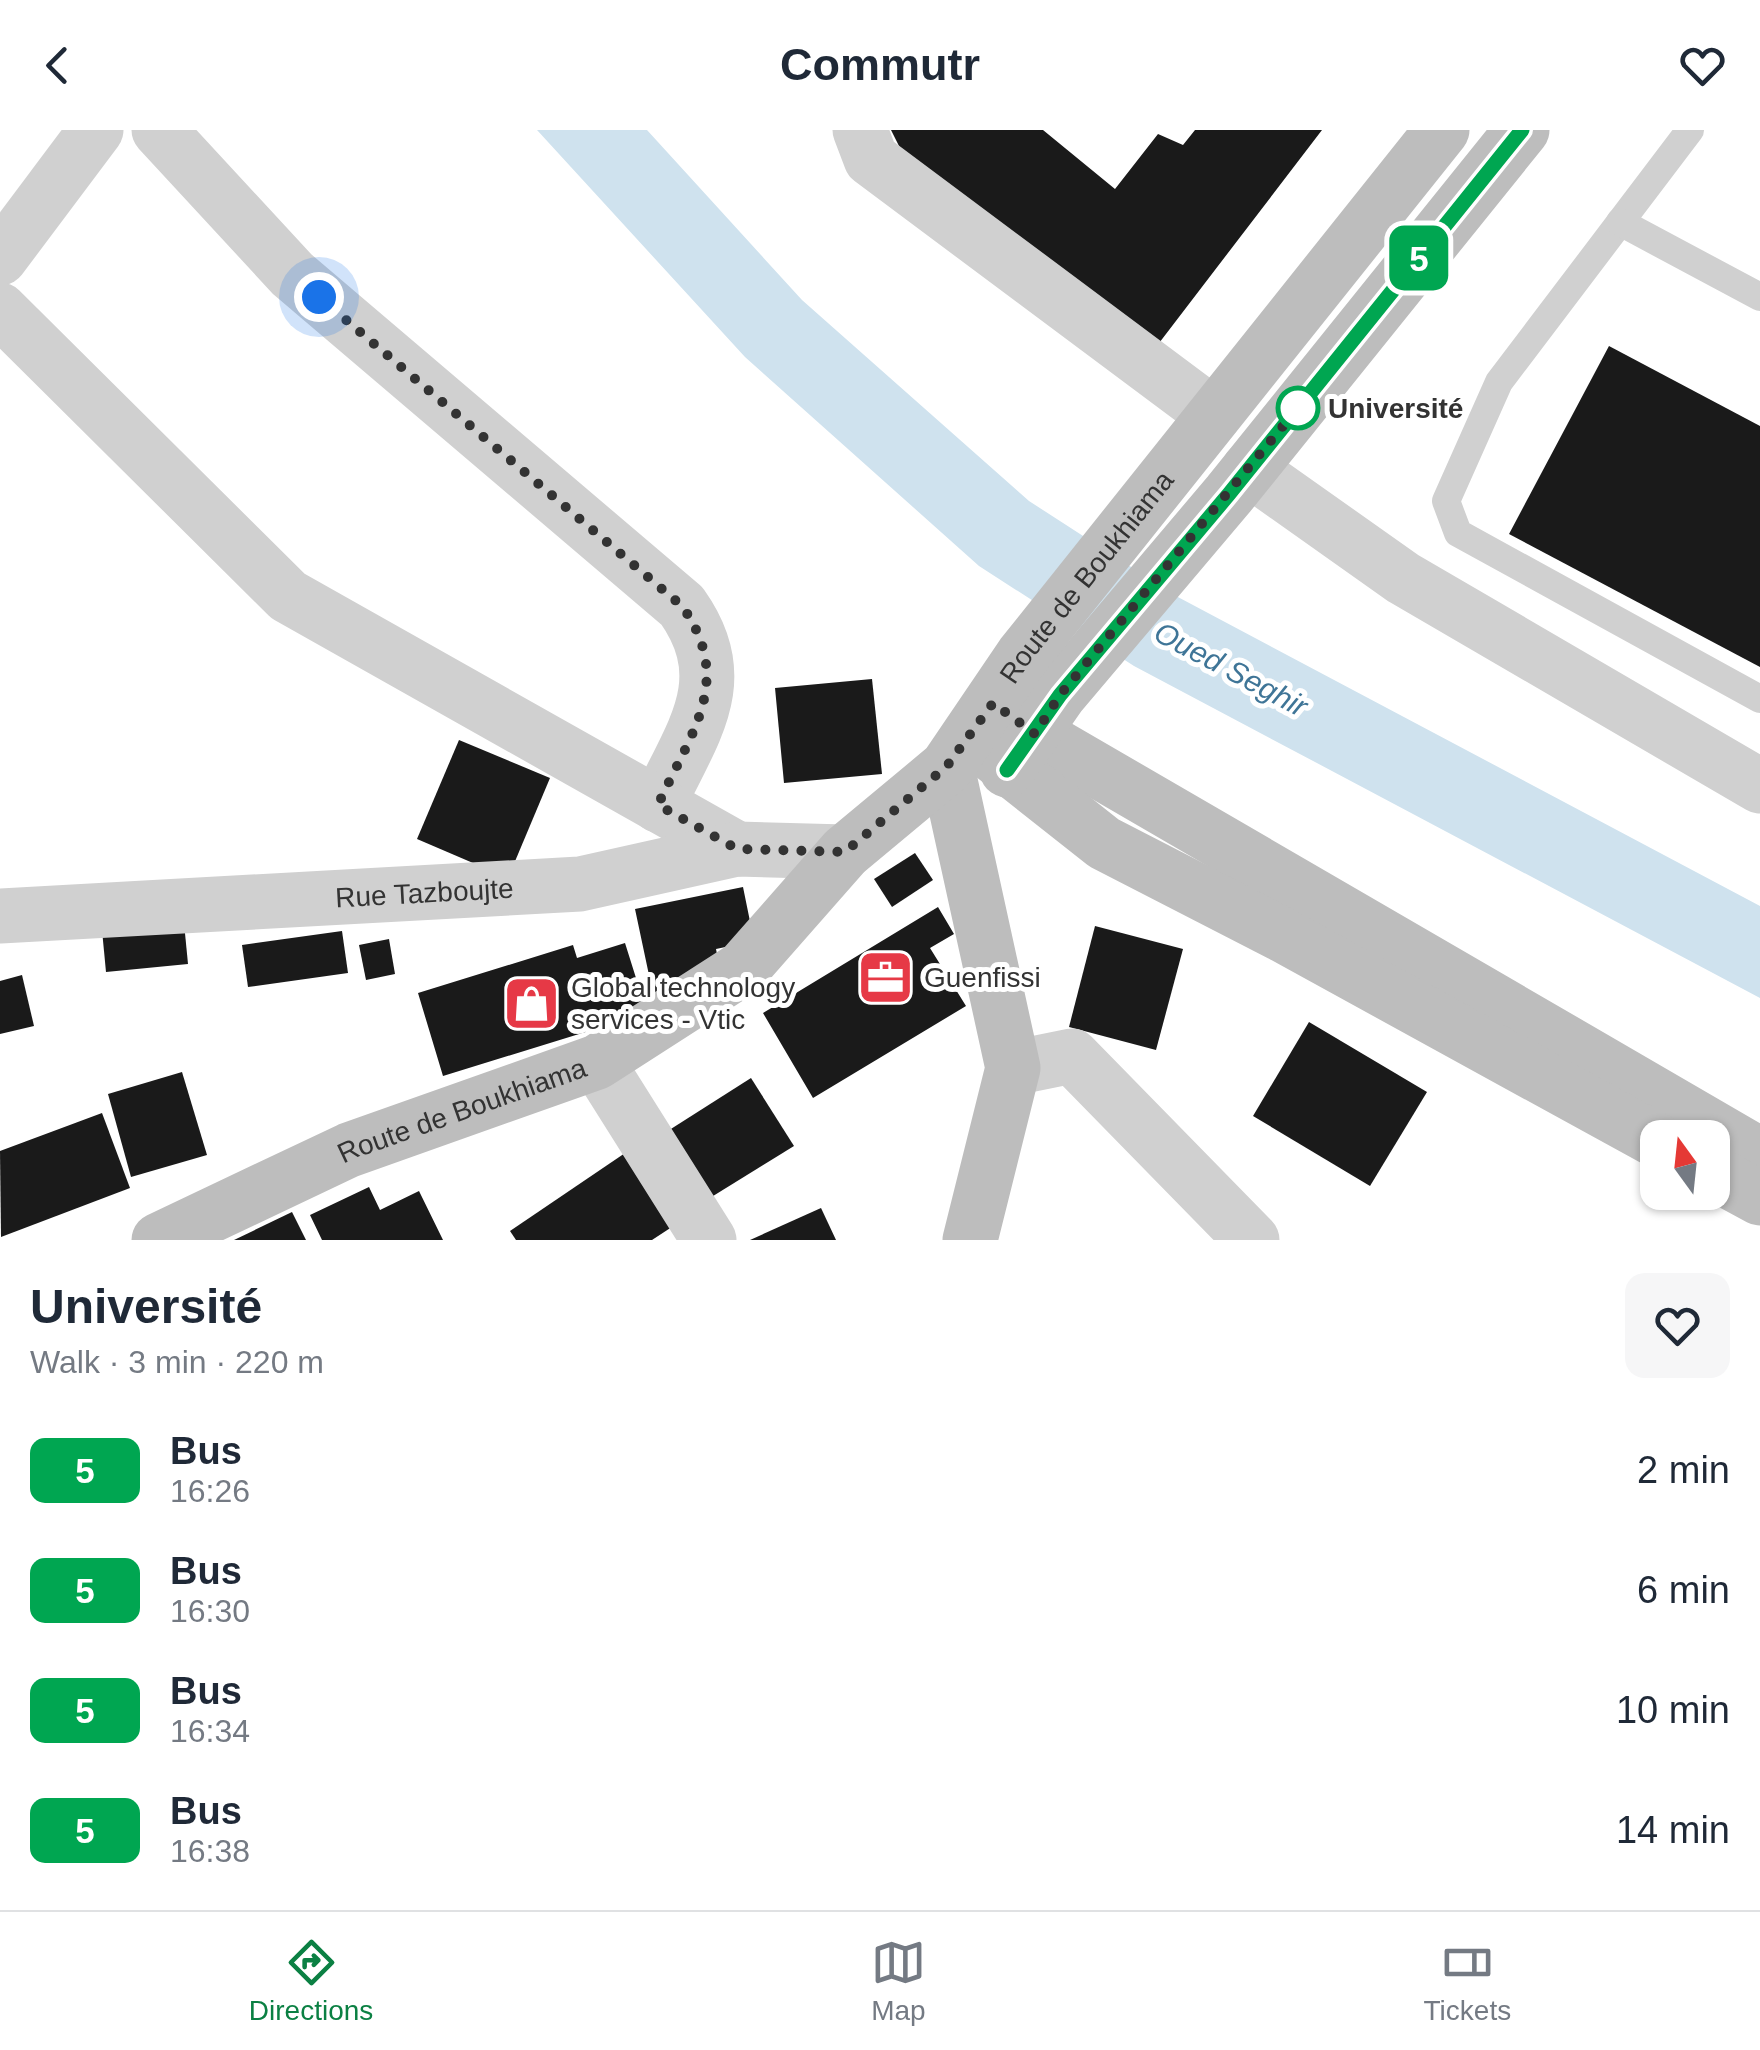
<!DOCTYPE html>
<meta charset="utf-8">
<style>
:root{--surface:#fff;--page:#f6f6f7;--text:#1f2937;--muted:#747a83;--line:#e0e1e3;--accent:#0b8043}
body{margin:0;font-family:Arial,sans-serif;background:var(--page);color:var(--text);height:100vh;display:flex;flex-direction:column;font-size:38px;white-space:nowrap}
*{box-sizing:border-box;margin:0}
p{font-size:32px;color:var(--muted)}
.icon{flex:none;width:55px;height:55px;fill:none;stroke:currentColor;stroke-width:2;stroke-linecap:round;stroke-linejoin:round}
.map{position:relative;height:1110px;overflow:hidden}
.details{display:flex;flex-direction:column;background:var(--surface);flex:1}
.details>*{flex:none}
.badge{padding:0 20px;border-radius:15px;font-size:35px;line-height:65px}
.needle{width:65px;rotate:345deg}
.controls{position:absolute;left:1640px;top:990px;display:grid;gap:20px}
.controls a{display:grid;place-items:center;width:90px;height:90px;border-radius:20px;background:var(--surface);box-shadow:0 2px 8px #0004;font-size:50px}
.you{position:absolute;width:50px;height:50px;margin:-25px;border:8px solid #fff;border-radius:50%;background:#1a73e8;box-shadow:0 0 0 15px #1a73e833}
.map>.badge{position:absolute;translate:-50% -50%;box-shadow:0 0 0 5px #fff}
.round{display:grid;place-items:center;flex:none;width:105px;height:105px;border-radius:20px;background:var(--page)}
.headline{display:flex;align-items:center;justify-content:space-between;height:170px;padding:0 30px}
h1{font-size:48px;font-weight:800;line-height:75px}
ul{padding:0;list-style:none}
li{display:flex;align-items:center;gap:30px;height:120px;padding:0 30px}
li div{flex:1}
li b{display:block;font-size:38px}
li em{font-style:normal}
li .badge{min-width:110px;font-weight:700;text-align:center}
header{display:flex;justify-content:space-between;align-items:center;height:130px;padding:0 30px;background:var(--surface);font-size:45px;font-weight:800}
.menu{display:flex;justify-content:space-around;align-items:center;height:140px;border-top:2px solid var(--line);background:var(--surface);font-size:28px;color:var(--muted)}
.menu a{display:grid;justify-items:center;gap:5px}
.menu .active{color:var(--accent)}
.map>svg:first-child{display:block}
</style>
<header><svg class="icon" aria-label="back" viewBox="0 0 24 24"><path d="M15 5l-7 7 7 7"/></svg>Commutr<svg class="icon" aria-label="heart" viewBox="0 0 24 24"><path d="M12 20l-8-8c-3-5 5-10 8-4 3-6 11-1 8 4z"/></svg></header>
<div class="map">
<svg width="1760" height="1110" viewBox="0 0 1760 1110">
<rect width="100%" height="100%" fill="#fff"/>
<polygon fill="#cfe2ee" points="537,0 647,0 802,170 1029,371 1176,466 1760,776 1760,868 1134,536 979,436 745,227"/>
<g fill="#1a1a1a">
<polygon points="891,0 1043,0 1115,59 1158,4 1183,15 1195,0 1322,0 1153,221 910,38"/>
<polygon points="1609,216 1760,296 1760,537 1509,404"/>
<polygon points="872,549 882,644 784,653 775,558"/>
<polygon points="459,610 550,648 508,748 417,709"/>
<polygon points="915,723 933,750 892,777 874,749"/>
<polygon points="743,757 754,811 716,819 722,850 653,864 635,779"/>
<polygon points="938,777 954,804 930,818 966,876 813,968 763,883"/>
<polygon points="184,793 188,834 106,842 102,800"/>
<polygon points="1095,796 1183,819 1156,920 1069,897"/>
<polygon points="342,801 348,843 248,857 242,815"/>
<polygon points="389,809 395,844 366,850 359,815"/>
<polygon points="625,813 647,883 443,946 418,863 573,815 577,828"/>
<polygon points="22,845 34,896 0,904 0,851"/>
<polygon points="1309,892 1427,962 1370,1056 1253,986"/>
<polygon points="182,942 207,1025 131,1047 108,964"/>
<polygon points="751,948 794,1016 705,1071 663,1004"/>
<polygon points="102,983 130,1058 1,1107 0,1021"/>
<polygon points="631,1019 681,1091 652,1110 516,1110 510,1101"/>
<polygon points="369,1057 380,1080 419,1061 443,1110 322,1110 310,1085"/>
<polygon points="821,1078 836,1110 750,1110"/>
<polygon points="292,1082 306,1110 234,1110"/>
</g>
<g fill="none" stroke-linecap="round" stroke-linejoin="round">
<g stroke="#d0d0d0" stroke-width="28">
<polyline points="1690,0 1499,252 1446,371 1458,403 1760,569"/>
<polyline points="1620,92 1760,167"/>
</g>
<g stroke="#d0d0d0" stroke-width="55">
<path d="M159,0L292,144L682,476C735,551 692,602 658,675"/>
<polyline points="860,0 871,29 1214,285"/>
<polyline points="0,128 96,0"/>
<polyline points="0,180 288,466 737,719"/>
<polyline points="1249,339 1403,448 1760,656"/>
<path id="s1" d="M0,786L580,754L737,719L845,722"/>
<polyline points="597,932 709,1110"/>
<polyline points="1013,938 1072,926 1252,1110"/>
</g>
<g stroke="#bdbdbd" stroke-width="55">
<polyline points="993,573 1035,604 1760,1025"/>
<polyline points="980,615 1104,713 1281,804 1658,1011"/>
<polyline points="947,637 1013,938 970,1110"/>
<polyline points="1007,640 1059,565 1229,364 1522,0"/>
<polyline points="1712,1042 1760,1068"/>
<path id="s2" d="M159,1110L349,1020L597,932L743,838L845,722L947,637L1023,525L1442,0"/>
</g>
</g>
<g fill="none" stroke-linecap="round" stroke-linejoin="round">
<defs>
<polyline id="line" points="1007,640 1060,565 1229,364 1522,0"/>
</defs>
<use href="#line" stroke="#fff" stroke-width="22"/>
<use href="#line" stroke="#00a651" stroke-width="15"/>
<path stroke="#333" stroke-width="10" stroke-dasharray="0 18" d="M319,167L682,476C735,551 691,602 658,675L737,719L845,722L947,636L993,573L1035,604L1060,565L1298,278"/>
</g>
<defs>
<symbol id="office-square" viewBox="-11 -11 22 22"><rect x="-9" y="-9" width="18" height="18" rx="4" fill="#e63946" stroke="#fff"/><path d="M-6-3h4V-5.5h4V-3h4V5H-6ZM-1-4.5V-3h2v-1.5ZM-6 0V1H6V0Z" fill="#fff"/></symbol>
<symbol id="shop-square" viewBox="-11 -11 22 22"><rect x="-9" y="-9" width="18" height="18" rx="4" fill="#e63946" stroke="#fff"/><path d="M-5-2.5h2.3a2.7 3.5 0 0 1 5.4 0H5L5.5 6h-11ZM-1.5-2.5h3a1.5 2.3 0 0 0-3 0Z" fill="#fff"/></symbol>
</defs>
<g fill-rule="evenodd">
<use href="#office-square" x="854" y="816" width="63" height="63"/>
<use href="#shop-square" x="500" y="842" width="63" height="63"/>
</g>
<circle fill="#fff" stroke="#00a651" stroke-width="5" cx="1298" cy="278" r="20"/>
<g text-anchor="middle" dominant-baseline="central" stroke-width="10" stroke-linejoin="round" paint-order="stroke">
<g font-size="28" font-weight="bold" fill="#333" stroke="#fff" text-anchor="start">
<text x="1328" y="278">Université</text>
</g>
<g font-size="28" fill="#333" stroke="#fff">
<text stroke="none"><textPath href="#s2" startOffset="1170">Route de Boukhiama</textPath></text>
<text stroke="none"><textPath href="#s1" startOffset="425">Rue Tazboujte</textPath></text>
<text stroke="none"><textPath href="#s2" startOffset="330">Route de Boukhiama</textPath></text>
</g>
<g font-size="28" fill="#333" stroke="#fff" text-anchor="start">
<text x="924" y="847">Guenfissi</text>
<text x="571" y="857">Global technology<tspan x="571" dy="32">services - Vtic</tspan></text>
</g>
<g font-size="30" font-style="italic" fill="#3f7597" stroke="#fff">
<text transform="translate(1231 539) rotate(28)">Oued Seghir</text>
</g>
</g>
</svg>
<div class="controls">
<a><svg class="needle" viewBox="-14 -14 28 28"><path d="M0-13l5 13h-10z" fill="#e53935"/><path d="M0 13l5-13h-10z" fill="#747a83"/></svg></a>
</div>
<div class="you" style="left:319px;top:167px"></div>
<b class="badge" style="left:1419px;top:128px;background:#00a651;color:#fff">5</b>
</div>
<section class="details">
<div class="headline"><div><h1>Université</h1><p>Walk · 3 min · 220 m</p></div><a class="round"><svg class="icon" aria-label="heart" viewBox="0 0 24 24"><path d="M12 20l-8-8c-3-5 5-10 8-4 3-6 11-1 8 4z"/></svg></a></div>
<ul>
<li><span class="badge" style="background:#00a651;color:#fff">5</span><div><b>Bus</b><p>16:26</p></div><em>2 min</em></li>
<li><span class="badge" style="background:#00a651;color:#fff">5</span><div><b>Bus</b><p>16:30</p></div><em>6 min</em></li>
<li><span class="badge" style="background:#00a651;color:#fff">5</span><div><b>Bus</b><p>16:34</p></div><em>10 min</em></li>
<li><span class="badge" style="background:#00a651;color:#fff">5</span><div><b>Bus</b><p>16:38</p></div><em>14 min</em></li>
</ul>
</section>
<nav class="menu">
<a class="active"><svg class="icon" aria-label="directions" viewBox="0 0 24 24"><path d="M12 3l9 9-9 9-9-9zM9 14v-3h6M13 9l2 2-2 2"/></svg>Directions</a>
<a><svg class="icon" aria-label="map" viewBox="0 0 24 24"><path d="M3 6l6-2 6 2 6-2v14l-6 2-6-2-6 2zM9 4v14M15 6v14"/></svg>Map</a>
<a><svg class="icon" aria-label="tickets" viewBox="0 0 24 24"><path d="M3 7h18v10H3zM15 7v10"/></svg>Tickets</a>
</nav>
